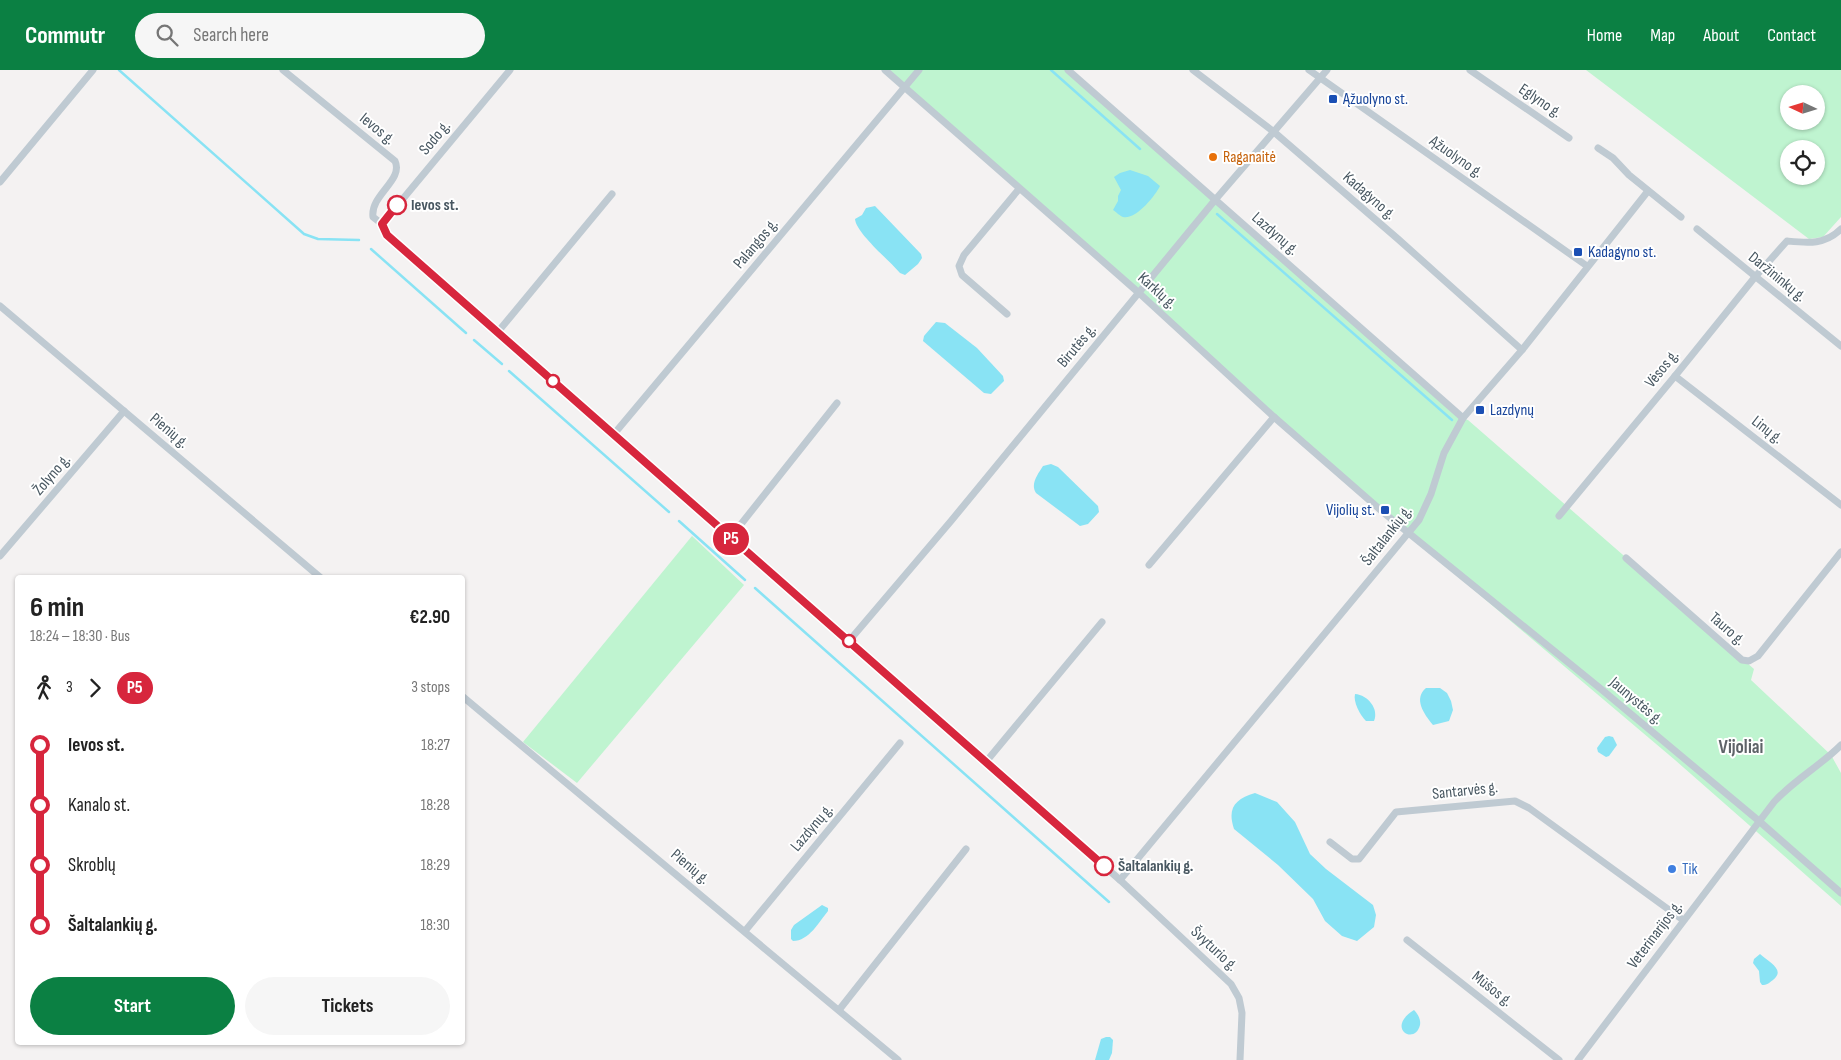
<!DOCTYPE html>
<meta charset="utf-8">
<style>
:root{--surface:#fff;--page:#f6f6f6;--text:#222;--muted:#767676;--accent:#0b8043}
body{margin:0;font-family:"Sofia Sans Condensed",sans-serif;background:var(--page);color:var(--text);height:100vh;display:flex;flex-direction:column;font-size:19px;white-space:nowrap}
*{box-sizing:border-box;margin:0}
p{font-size:16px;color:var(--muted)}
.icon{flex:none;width:28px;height:28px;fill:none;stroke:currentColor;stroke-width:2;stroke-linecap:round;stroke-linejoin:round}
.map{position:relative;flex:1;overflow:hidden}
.details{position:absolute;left:15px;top:505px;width:450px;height:470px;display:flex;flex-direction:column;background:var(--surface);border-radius:5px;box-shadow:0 1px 4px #0004}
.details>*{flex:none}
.badge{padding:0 10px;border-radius:16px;font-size:18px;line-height:32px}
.needle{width:32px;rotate:274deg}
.fabs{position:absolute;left:1780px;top:15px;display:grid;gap:10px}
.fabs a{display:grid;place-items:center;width:45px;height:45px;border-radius:50%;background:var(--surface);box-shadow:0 1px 4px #0004;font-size:25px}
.map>.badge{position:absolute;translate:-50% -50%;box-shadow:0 0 0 2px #fff}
.legs{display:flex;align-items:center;gap:8px;height:55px;padding:0 15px;font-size:16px}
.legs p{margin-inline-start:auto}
.summary{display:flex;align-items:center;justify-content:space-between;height:85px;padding:0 15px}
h1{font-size:28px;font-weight:700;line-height:38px}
.primary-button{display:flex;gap:10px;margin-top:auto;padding:10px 15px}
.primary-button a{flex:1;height:58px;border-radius:30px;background:var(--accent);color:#fff;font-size:20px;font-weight:700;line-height:58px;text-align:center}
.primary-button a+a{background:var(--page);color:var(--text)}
ul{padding:0 15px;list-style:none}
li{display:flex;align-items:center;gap:18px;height:60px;font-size:19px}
li i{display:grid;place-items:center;width:8px;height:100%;margin:0 6px;background:currentColor}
li i::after{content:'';width:12px;height:12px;margin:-6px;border:4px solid;border-radius:50%;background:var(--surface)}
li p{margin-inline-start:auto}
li:first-child i{background:linear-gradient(#0000 50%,currentColor 0)}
li:last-child i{background:linear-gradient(currentColor 50%,#0000 0)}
header{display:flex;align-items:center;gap:30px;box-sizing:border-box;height:70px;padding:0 25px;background:var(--accent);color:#fff}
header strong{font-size:24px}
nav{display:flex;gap:28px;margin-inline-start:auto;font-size:18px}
.search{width:350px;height:45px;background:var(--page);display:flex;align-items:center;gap:12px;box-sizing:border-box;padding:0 18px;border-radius:28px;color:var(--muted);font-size:19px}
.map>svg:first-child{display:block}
</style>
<header>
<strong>Commutr</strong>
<div class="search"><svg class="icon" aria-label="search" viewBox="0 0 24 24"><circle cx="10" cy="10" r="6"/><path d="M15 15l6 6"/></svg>Search here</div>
<nav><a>Home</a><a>Map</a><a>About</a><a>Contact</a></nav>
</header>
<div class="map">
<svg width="1841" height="990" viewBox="0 0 1841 990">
<rect width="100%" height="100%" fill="#f4f2f2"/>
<g fill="#bff4d0" fill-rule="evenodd">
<polygon points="885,0 1068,0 1457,347 1468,350 1754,599 1751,610 1831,685 1841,703 1841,836 1675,690 1429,482"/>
<path d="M1586,0H1841V147L1823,167L1809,169ZM1789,24H1816V51H1789ZM1789,79H1816V106H1789Z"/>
<polygon points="692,466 744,515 577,713 523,672"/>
</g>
<g fill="#89e3f4">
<path d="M1130,100L1148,106L1160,116C1155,126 1136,150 1123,147C1120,146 1116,142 1113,140L1118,131V126L1121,120L1114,107L1120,103Z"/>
<path d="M875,136L921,184L922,188L918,194L905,205L900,203C890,191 856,163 855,149L862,145L866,138Z"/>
<polygon points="936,252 945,253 977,278 1003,306 1004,311 991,324 984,323 923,271 924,266"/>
<path d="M1051,394L1058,397L1098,436L1099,442L1088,454L1080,456L1036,423C1030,414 1038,404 1043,396Z"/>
<path d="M1426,618H1440L1447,623L1451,631L1453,640L1449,651L1433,655C1424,644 1413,629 1426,618Z"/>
<path d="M1355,624C1368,625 1379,639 1374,651H1366C1360,645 1353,632 1355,624Z"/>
<polygon points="1609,666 1613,667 1617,675 1609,686 1606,687 1598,682 1597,678 1605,667"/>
<path d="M1255,723L1277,732L1295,752L1310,784L1326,799L1373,835L1376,845L1374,857L1357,871L1342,866L1325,851L1313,829L1278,795L1234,759C1227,738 1235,729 1255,723Z"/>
<path d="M822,835L828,838V841C819,852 809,871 793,871L791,869V860L794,855Z"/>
<path d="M1760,884C1769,892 1786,900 1773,910C1769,913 1767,915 1762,915L1760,912L1759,901L1753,893L1754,889Z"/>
<path d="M1414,940C1418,944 1421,950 1420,955C1415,976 1385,958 1414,940Z"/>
<polygon points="1106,967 1110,967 1113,970 1112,983 1109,990 1095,990 1101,969"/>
</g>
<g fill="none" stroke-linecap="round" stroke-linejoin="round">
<g stroke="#89e3f4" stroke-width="2.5">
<polyline points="119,0 304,164 318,169 359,170"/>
<polyline points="1051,0 1140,79"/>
<polyline points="1217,144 1452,350"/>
<polyline points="371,179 466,263"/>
<polyline points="474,270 502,294"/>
<polyline points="509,301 669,442"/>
<polyline points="679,451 745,510"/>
<polyline points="755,518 1109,832"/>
</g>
<g stroke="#bfcad2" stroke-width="7">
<path d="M283,0L395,91C404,110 370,125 373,147L382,154L387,165L1120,810L1231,914L1239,928L1242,943L1240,990"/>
<polyline points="885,0 1139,223 1274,347 1384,443 1601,619 1759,751 1841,823"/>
<polyline points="1068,0 1463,348"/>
<polyline points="1193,0 1274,62 1398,169 1522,280"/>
<polyline points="1309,0 1587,196"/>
<polyline points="1470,0 1569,68"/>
<polyline points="1598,78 1613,88 1629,105 1681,147"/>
<polyline points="0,112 93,0"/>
<polyline points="382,154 510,0"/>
<polyline points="1697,159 1841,276"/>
<polyline points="0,236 321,508"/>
<polyline points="1007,244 962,205 959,196 964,185 1019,119"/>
<polyline points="497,263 612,124"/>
<polyline points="1675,306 1841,435"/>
<polyline points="614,364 919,0"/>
<path d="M1559,446L1675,306L1755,207L1787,171C1808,173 1825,175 1841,159"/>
<polyline points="730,468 837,333"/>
<polyline points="0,486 124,341"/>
<polyline points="1626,488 1742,590 1749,591 1758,586 1841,482"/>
<polyline points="1149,495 1274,347"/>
<polyline points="849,571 951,451 1215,130 1327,0"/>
<polyline points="462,626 898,990"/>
<polyline points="985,693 1102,552"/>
<polyline points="1330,772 1352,789 1359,789 1396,742 1515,731 1529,738 1683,850"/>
<polyline points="1120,810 1419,450 1431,424 1444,383 1463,348 1522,280 1648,121"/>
<polyline points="745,861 900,673"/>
<polyline points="1407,870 1559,990"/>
<polyline points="839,940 966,779"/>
<path d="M1578,990L1774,732C1794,710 1820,696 1841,675"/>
</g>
</g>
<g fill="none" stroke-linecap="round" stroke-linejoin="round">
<defs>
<polyline id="line-1" points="397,135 382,154 387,165 1104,796"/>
</defs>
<use href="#line-1" stroke="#fff" stroke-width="11"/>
<use href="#line-1" stroke="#d7263d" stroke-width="8"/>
</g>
<g fill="#1a4fb4" stroke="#fff" stroke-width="2">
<rect x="1328" y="24" width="10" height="10" rx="2.5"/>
<rect x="1573" y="177" width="10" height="10" rx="2.5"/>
<rect x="1475" y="335" width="10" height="10" rx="2.5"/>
<rect x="1380" y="435" width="10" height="10" rx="2.5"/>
</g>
<circle fill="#e8710a" stroke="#fff" stroke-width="2" cx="1213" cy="87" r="5"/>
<g fill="#fff" stroke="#d7263d" stroke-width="2.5">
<circle cx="397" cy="135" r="9"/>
<circle cx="553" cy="311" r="6"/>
<circle cx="849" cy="571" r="6"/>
<circle cx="1104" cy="796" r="9"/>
</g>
<circle fill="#3f7fe0" stroke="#fff" stroke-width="2" cx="1672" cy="799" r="5"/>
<g text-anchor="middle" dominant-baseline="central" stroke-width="4" stroke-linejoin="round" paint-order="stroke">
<g font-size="16" fill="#164399" stroke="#fff" text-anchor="start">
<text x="1343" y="29">Ąžuolyno st.</text>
<text x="1588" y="182">Kadagyno st.</text>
<text x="1490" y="340">Lazdynų</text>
<text x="1375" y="440" text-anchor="end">Vijolių st.</text>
</g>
<g font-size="16" fill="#485761" stroke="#fff">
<text transform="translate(1540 31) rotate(34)">Eglyno g.</text>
<text transform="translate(377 59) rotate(39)">Ievos g.</text>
<text transform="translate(435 68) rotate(-50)">Sodo g.</text>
<text transform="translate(1456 87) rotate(35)">Ąžuolyno g.</text>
<text transform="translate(1369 126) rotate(41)">Kadagyno g.</text>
<text transform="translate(1275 164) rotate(41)">Lazdynų g.</text>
<text transform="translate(756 174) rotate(-50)">Palangos g.</text>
<text transform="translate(1777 207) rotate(39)">Daržininkų g.</text>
<text transform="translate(1157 221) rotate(42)">Karklų g.</text>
<text transform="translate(1077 276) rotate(-50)">Birutės g.</text>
<text transform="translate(1662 299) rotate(-51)">Vėsos g.</text>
<text transform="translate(1767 360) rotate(38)">Linų g.</text>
<text transform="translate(169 361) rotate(40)">Pienių g.</text>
<text transform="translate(52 405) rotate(-49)">Žolyno g.</text>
<text transform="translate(1387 466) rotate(-52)">Šaltalankių g.</text>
<text transform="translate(1727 559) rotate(41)">Tauro g.</text>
<text transform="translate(1636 631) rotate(40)">Jaunystės g.</text>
<text transform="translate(1465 721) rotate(-6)">Santarvės g.</text>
<text transform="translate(812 758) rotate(-50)">Lazdynų g.</text>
<text transform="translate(690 797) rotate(40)">Pienių g.</text>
<text transform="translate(1655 865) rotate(-53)">Veterinarijos g.</text>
<text transform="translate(1214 879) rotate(43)">Švyturio g.</text>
<text transform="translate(1492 919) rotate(38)">Mūšos g.</text>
</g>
<g font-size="16" fill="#c56008" stroke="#fff" text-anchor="start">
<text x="1223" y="87">Raganaitė</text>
</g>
<g font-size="16" font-weight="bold" fill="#485761" stroke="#fff" text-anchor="start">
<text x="411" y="135">Ievos st.</text>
<text x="1118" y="796">Šaltalankių g.</text>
</g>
<g font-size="16" fill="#366cbe" stroke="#fff" text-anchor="start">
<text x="1682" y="799">Tik</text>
</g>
<g font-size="19" font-weight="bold" fill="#5e6368" stroke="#fff">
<text x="1741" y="677">Vijoliai</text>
</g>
</g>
</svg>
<div class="fabs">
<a><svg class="needle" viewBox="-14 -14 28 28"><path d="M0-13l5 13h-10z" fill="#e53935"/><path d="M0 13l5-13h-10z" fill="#767676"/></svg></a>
<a><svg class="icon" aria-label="locate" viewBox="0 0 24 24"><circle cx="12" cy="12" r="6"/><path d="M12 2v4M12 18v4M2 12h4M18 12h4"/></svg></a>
</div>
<b class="badge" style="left:731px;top:469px;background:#d7263d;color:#fff">P5</b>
<section class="details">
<div class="summary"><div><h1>6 min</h1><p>18:24 – 18:30 · Bus</p></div><b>€2.90</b></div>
<div class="legs"><svg class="icon" aria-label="walk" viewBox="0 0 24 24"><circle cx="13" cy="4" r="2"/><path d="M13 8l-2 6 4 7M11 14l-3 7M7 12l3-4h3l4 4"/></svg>3<svg class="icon" aria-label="forward" viewBox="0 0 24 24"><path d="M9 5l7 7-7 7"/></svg><b class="badge" style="background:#d7263d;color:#fff">P5</b><p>3 stops</p></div>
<ul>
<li><i style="color:#d7263d"></i><b>Ievos st.</b><p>18:27</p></li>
<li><i style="color:#d7263d"></i><span>Kanalo st.</span><p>18:28</p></li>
<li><i style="color:#d7263d"></i><span>Skroblų</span><p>18:29</p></li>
<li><i style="color:#d7263d"></i><b>Šaltalankių g.</b><p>18:30</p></li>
</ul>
<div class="primary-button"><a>Start</a><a>Tickets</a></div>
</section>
</div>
